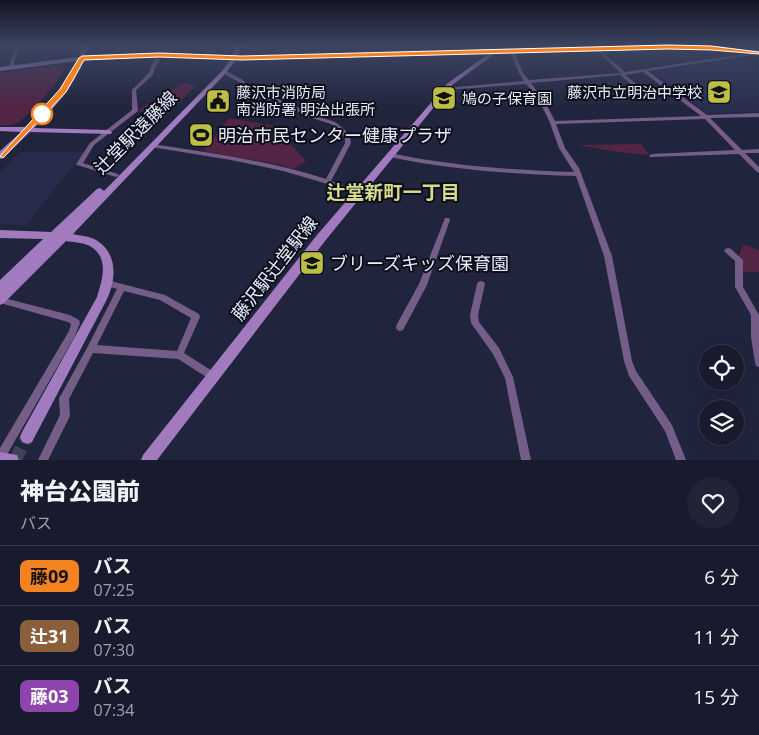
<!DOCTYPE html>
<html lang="ja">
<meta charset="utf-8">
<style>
:root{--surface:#181b2e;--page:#212436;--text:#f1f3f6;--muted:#9fa1aa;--line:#36394a}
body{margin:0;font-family:"Open Sans","Noto Sans JP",sans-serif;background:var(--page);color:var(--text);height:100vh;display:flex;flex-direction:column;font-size:19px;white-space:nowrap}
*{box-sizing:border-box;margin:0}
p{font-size:16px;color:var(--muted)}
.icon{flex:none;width:28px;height:28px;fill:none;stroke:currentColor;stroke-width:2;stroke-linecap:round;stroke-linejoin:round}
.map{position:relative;height:460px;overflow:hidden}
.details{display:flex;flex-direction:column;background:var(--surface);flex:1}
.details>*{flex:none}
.badge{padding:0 10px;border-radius:8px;font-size:18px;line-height:32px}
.fabs{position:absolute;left:699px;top:345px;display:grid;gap:10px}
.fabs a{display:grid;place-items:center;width:45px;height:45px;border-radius:50%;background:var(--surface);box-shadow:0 5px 20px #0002,0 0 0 1px var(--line);font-size:25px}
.map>.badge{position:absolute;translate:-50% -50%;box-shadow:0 0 0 2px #fff}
.round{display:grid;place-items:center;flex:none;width:52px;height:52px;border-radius:26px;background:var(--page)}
.overview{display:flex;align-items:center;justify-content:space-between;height:85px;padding:0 20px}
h1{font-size:24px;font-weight:800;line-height:38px}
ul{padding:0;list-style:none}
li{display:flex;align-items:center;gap:15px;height:60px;padding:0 20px;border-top:1px solid var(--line)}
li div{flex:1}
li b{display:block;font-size:19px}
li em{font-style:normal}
li .badge{min-width:55px;font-weight:700;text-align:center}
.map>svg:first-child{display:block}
</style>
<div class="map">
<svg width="759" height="460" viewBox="0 0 759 460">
<rect width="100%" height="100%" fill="#20243d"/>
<g fill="#282c4c">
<polygon points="741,59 759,70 759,112 707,114 653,72"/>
<polygon points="20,152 84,152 26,225 0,224 0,173"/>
</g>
<g fill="#532443">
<path d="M55,65L66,67C59,82 32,112 19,122C14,126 7,125 0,125V73Z"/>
<polygon points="184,83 195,86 162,120 139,111 139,109"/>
<polygon points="229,118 275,126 306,161 294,169 277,164 203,151"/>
<polygon points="641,144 649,155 618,152 577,145"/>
<polygon points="743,244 759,250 759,272 741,272 738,258"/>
</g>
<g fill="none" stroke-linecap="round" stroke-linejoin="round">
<polyline stroke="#3e425a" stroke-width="13" stroke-dasharray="13 7" stroke-linecap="butt" points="15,460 27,437"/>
<g fill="#745d87" fill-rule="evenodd">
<polygon points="15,46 19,46 13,67 11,68 9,67"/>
<polygon points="167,46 171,46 167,56 163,56 163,55"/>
<polygon points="244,46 252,46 237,50 235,49"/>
<path d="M746,46H751L759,50V54L648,71L707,115L759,113V117L710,118L742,150L759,149V153H745L759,167V173L757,172L739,154L650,157L649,156L652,154L735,150L705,119L556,124L565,148L579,168L612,256L632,361L636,371L672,425L686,460H676L665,431L629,376L624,361L604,256L576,176C513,174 451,170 390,157L387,155L390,153C451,166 512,170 574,172L559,148L550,123L540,102L526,84L446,90L444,89L446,88L524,81L519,73L510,52L512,51L514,52L523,73L529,80L621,73L596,50V49L598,48L625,72L756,52ZM643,72L701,116L555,121L545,102L531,83L620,75L651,101H655V99L625,75Z"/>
<polygon points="157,54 161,55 152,76 136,90 138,111 94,145 83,163 118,174 119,175 118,176 116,177 77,165 76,164 90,143 132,110 132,90 148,74"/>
<path d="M222,71H226L243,80L252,92L288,102L310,114L335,122L344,129L350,137L351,143L331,181L360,192L361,194L360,196H356L331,185L283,171L231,160L151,147V145L153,144C211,153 270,161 326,179L345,143V138L340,131L331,124L306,116L284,104L248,94L239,82L222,73Z"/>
<polygon points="445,218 449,218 450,220 427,285 403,330 400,331 397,330 396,327 397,324 419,284"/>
<polygon points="728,248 731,249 743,260 743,287 759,315 759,367 756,366 755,363 751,337 751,315 735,287 735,261 724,251 725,249"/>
<path d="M107,280L165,295L199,314L200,317L184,353L217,374L218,377L217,380L214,381L211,380L178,359L93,353L69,399L70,416L48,460H38L60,415L59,398L61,395L88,346L117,289L104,285L103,283L104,281ZM124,291L160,300L191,318L177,351L97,345Z"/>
<polygon points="481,281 484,282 485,284 478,315 479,322 499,348 513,377 531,460 521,460 505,378 493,354 471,323 470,315 477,284 478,282"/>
<polygon points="0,297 70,315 79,320 80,323 75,336 4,460 0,460 0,448 69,331 71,324 68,322 0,303"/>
</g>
<g fill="#a17bbe" fill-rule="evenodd">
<path d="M82,46H88L85,56L131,53L232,56L235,46H241L238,56H242L634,46H711L759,50V54L711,50L668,49L496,53L452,85L325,241L157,460H141L143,455L317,235L448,83L488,54L236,60L226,73L73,234C80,236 90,236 96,240C119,254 116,281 106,301L32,442L27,444L22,442L20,437L22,432L97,297C102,280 110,258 90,246C84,243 73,242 66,241L4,303L0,305V280L43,239L0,238V230L51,232L97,189L100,188L104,191L222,71L230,60L131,57L84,60C74,87 54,108 34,128L108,130L112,132L111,134L30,132L3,158L0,159V151L21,132L0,131V127H25C46,108 66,87 77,61L0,71V67L79,57Z"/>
<polygon points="0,452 17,455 19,460 0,460"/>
</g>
</g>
<linearGradient id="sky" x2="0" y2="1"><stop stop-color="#121422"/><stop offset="0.42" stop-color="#3c4562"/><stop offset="1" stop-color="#3c4562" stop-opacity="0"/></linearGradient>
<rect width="759" height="110" fill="url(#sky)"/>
<polygon fill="#f58220" stroke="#fff" points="668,45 711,46 759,52 759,54 711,50 668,49 242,60 159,57 84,60 66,92 3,158 0,156 60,89 79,58 82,56 159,53 242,56"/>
<defs>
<symbol id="school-square" viewBox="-11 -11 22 22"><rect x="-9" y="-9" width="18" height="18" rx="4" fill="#bcbf43" stroke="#0c0e19"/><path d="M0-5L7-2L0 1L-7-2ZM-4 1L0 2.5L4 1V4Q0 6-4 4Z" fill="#111"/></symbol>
<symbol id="civic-square" viewBox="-11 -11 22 22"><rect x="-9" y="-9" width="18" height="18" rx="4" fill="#bcbf43" stroke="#0c0e19"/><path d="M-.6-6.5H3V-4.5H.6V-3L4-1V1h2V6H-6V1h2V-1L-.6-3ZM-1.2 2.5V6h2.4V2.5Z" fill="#111"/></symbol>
<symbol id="stadium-square" viewBox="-11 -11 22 22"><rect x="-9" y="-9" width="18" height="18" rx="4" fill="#bcbf43" stroke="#0c0e19"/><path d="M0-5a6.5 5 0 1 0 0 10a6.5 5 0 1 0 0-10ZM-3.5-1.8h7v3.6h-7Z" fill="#111"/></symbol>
</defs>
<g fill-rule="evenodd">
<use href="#school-square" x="705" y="78" width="28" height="28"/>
<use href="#school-square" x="430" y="84" width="28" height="28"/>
<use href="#civic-square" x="204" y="87" width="28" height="28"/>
<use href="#stadium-square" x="187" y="121" width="28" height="28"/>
<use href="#school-square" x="298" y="249" width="28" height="28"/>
</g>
<circle fill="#fff" stroke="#f58220" stroke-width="2.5" cx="42" cy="114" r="10"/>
<g text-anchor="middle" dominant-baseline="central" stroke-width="4" stroke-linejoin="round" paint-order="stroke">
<g font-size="15" fill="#e8ecfd" stroke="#0c0e19" text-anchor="start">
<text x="236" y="92">藤沢市消防局<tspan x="236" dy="17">南消防署 明治出張所</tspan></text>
<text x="702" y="92" text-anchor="end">藤沢市立明治中学校</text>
<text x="462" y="98">鳩の子保育園</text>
</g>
<g font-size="18" fill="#e8ecfd" stroke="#0c0e19">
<text transform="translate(135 132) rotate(-45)">辻堂駅遠藤線</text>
<text transform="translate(274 268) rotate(-52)">藤沢駅辻堂駅線</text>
</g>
<g font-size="18" fill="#e8ecfd" stroke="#0c0e19" text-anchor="start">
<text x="218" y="135">明治市民センター健康プラザ</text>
<text x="330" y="263">ブリーズキッズ保育園</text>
</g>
<g font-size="19" font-weight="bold" fill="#d7db8c" stroke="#0c0e19">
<text x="393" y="192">辻堂新町一丁目</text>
</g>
</g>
</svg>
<div class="fabs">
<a><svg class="icon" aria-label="locate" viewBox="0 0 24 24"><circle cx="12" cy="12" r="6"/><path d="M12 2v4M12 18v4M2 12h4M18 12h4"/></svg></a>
<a><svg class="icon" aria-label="layers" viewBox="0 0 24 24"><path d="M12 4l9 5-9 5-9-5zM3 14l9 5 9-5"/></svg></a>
</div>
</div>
<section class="details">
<div class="overview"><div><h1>神台公園前</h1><p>バス</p></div><a class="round"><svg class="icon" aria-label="heart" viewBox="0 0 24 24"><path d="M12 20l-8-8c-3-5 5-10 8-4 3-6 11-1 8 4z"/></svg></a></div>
<ul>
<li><span class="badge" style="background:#f58220;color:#111">藤09</span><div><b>バス</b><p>07:25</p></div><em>6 分</em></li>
<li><span class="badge" style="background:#8b5e3c;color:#fff">辻31</span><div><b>バス</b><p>07:30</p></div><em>11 分</em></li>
<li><span class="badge" style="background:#8e44ad;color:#fff">藤03</span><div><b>バス</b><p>07:34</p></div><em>15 分</em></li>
</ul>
</section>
